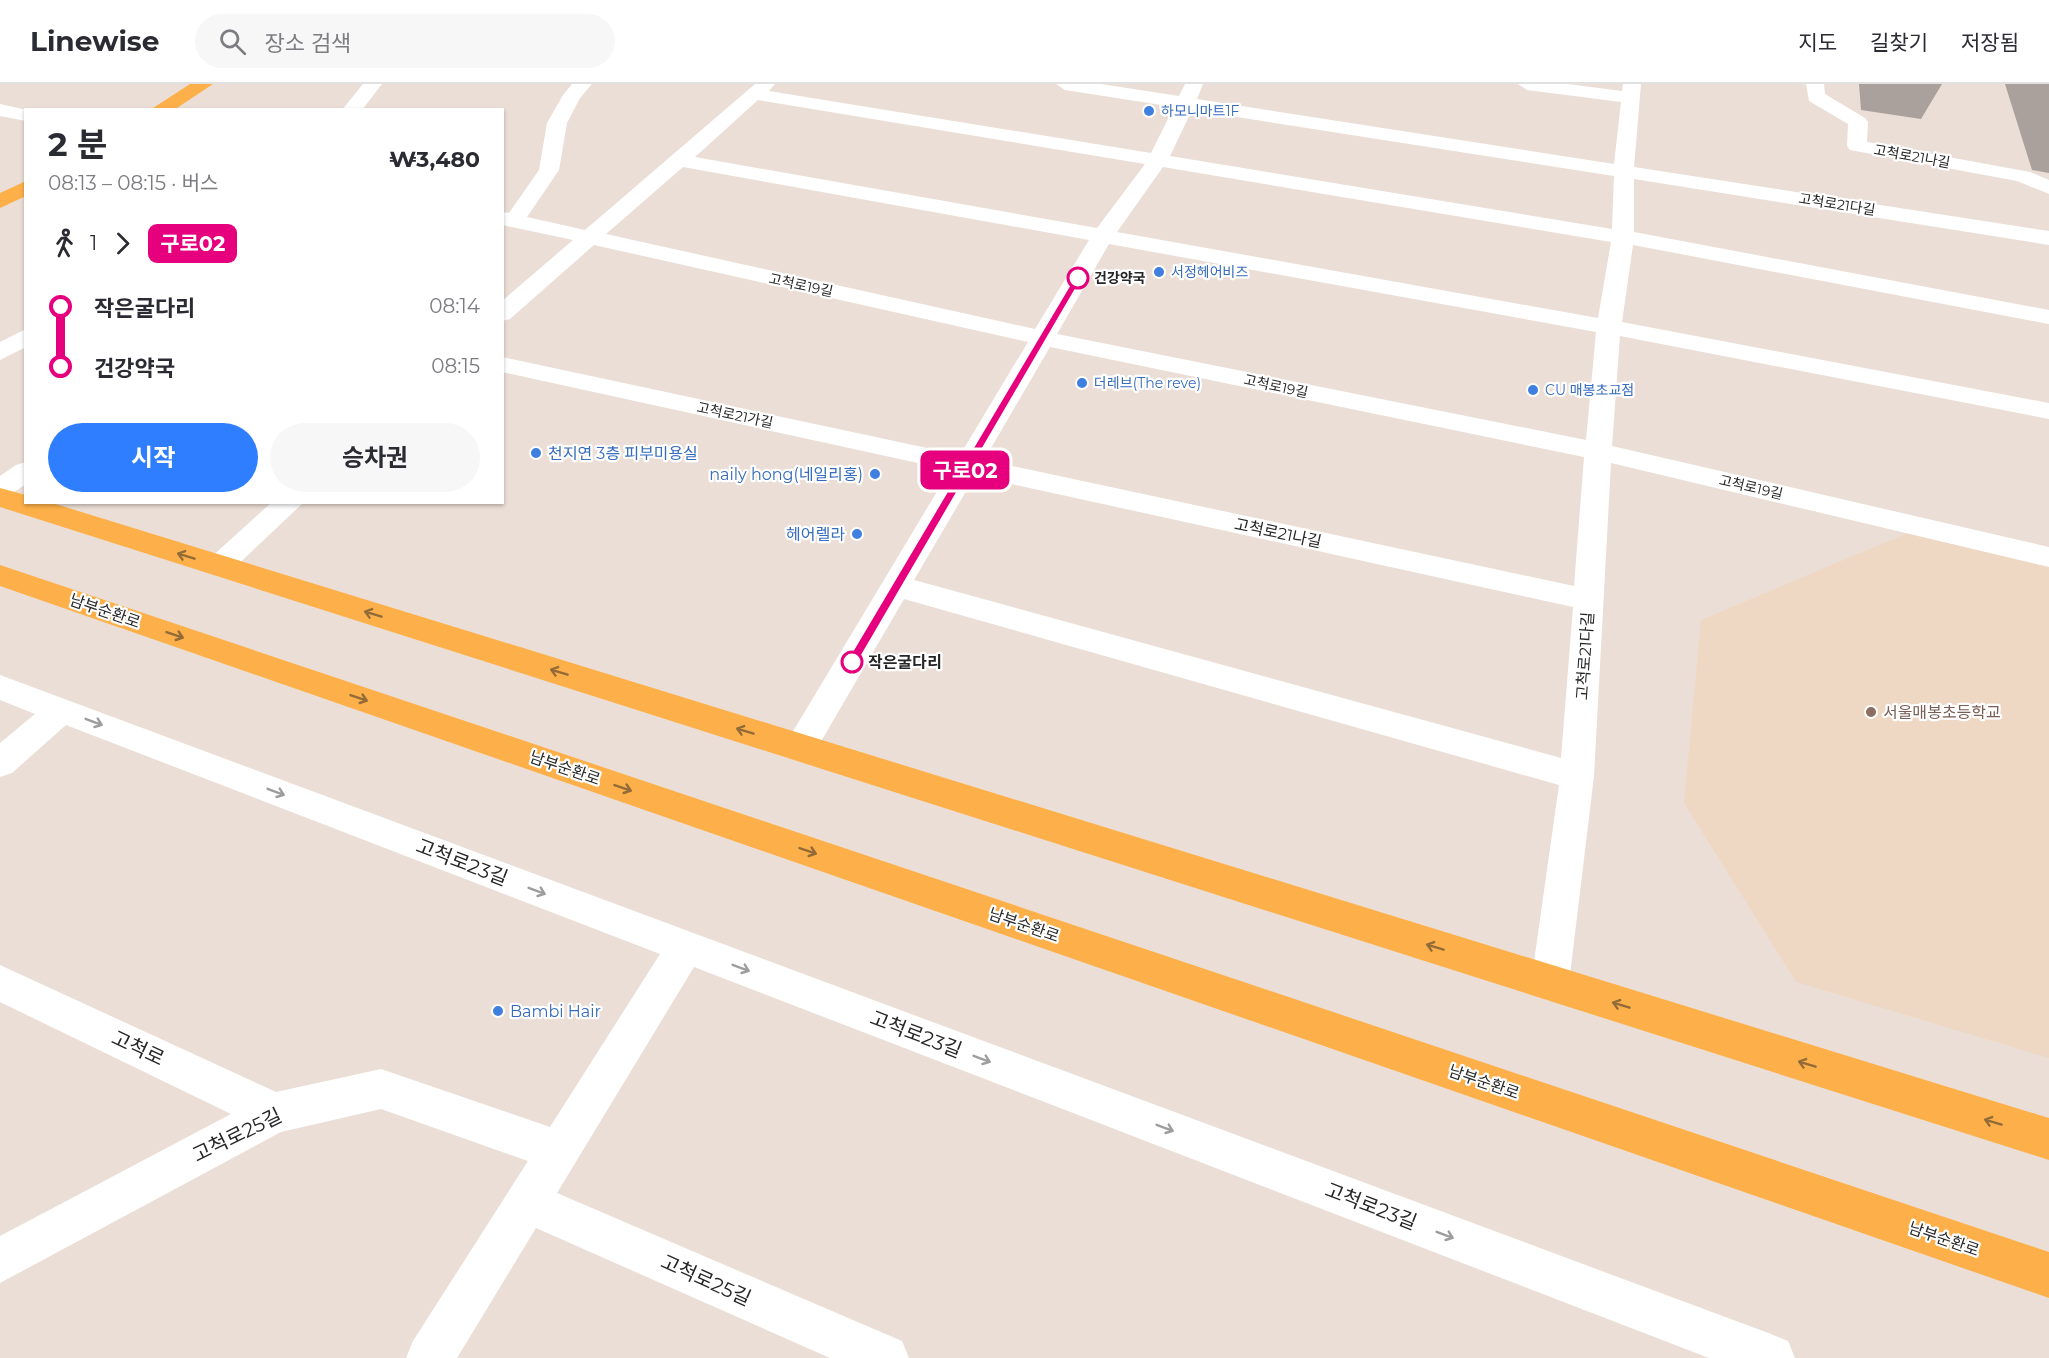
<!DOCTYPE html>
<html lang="ko">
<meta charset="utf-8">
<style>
:root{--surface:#fff;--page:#f7f7f7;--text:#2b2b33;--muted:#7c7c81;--line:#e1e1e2;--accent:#2f7eff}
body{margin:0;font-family:Montserrat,"Noto Sans KR",sans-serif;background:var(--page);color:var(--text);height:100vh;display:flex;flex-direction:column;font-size:22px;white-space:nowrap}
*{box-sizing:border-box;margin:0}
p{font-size:20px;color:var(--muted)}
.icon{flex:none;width:33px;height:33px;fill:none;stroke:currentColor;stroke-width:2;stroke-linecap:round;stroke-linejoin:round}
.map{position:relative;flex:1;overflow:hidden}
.side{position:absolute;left:24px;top:24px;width:480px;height:396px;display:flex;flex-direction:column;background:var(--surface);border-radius:0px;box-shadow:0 2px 4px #0004}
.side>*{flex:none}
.badge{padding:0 12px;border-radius:9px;font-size:21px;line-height:39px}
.map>.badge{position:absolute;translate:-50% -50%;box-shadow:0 0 0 3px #fff}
.legs{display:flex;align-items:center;gap:9px;height:66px;padding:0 24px;font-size:20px}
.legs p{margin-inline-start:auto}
.summary{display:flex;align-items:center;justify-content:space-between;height:102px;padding:0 24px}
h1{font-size:33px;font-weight:700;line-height:45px}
.primary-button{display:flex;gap:12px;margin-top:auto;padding:12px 24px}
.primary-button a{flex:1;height:69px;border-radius:36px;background:var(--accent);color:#fff;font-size:24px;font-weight:700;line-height:69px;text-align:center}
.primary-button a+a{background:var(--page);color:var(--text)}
ul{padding:0 24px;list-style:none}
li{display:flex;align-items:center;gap:21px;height:60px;font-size:22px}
li i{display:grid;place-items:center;width:9px;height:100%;margin:0 8px;background:currentColor}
li i::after{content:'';width:15px;height:15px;margin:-8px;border:4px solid;border-radius:50%;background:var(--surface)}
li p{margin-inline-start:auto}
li:first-child i{background:linear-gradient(#0000 50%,currentColor 0)}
li:last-child i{background:linear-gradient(currentColor 50%,#0000 0)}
header{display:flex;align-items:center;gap:36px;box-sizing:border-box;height:84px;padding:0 30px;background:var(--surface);border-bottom:2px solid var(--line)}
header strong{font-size:28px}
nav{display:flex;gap:33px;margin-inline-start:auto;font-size:21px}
.search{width:420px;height:54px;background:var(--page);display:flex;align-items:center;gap:15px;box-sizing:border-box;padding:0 21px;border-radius:33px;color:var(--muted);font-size:22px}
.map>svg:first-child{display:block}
</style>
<header>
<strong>Linewise</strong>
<div class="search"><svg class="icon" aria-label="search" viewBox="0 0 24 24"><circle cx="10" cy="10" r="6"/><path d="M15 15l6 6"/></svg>장소 검색</div>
<nav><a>지도</a><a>길찾기</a><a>저장됨</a></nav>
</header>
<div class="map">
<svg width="2049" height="1274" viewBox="0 0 2049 1274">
<rect width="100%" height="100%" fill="#ebded6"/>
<polygon fill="#efd8c3" points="1922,443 2049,473 2049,974 1796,898 1684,719 1701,536"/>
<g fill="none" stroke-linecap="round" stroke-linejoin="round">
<g fill="#fff" fill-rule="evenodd">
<polygon points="363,0 382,0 362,26 342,26"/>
<path d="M572,0H592L580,14L567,39L559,86L527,133L585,146L755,0H775L769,7L1151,69L1174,23L1065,6L1056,0H1101L1179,12L1185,0H1203L1197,15L1614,80L1621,18L1527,6L1518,0H1568L1622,7L1623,0H1641L1634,83L2049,147V161L1634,95V148L2049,226V240L1633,161L1622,238L2049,319V335L1620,252L1612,362L2049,463V483L1611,379L1594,692L1569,899L1564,912L1550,917L1536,912L1531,899L1559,701L904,515L812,673L800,677L788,673L783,664L950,386L502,288V273L960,371L1028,258L594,161L510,235L502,237V217L573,156L502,141V128L509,129L539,86L547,39L563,11ZM758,16L1145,80L1097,144L695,73ZM1192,26L1614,92L1612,145L1170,72ZM683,83L1089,156L1035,245L606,150ZM1163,83L1611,158L1598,234L1117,148ZM1109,160L1596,248L1586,356L1057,250ZM1050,263L1584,373L1574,502L984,376ZM975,392L1573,523L1561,674L914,496Z"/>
<polygon points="1806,0 1824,0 1825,10 1865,34 1868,38 1867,58 2030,88 2049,96 2049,110 2017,97 1850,66 1847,62 1848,40 1809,17"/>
<polygon points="0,20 27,26 26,37 0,32"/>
<polygon points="26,245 26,263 0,276 0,258"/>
<polygon points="26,378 26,400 10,411 0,414 0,392 16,381"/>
<polygon points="272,418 304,418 229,489 219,492 209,489 204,482 209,475"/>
<polygon points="0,591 1771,1250 1788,1257 1795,1274 1709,1274 694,883 557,1109 902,1257 909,1274 830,1274 536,1144 457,1274 406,1274 413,1257 528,1077 381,1025 281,1048 0,1199 0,1152 231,1030 0,918 0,881 276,1008 381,985 550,1043 660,870 66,641 12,689 0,693 0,659 35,630 0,616"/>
</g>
<g fill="#fdb049" fill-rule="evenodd">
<polygon points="190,0 213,0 174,26 150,26"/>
<polygon points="26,97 26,112 0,124 0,109"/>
<polygon points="0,404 26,411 26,418 49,418 2049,1034 2049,1076 0,423"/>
<polygon points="0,481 2049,1168 2049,1214 0,502"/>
</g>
</g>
<g fill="#aaa19d">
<polygon points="1859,0 1942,0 1921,35 1861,26"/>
<polygon points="2005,0 2049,0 2049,89 2032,86"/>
</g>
<defs><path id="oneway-shaft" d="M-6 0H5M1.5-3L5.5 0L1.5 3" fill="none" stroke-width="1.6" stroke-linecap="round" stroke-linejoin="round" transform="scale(1.5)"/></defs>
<g stroke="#926b38">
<use href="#oneway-shaft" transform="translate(186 472) rotate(-163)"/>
<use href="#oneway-shaft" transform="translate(373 530) rotate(-163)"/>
<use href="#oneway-shaft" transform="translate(175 551) rotate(19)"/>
<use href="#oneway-shaft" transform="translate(559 588) rotate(-163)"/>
<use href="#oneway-shaft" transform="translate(359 614) rotate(19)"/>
<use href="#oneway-shaft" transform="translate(745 647) rotate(-163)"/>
<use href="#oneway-shaft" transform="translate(623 704) rotate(19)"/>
<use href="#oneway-shaft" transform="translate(808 767) rotate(19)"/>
<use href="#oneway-shaft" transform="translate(1435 863) rotate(-163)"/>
<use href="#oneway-shaft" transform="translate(1621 921) rotate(-163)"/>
<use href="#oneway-shaft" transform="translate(1807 980) rotate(-163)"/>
<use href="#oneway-shaft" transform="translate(1993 1038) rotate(-163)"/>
</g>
<g stroke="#9d9d9d">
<use href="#oneway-shaft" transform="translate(94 638) rotate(21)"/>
<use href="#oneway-shaft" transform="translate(276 708) rotate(21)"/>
<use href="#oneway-shaft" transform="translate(537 807) rotate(21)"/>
<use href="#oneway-shaft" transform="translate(741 884) rotate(21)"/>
<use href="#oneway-shaft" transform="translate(982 975) rotate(21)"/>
<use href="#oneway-shaft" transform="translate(1165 1044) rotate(21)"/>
<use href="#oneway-shaft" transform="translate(1445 1151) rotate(21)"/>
</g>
<polygon fill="#e6007e" stroke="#fff" stroke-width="1.5" points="1078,191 1082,194 856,581 848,581 848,575 1074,194"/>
<g fill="#3f7fe0" stroke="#fff" stroke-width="2">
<circle cx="1149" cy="27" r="6"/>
<circle cx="1159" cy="188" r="6"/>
<circle cx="1082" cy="299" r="6"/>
<circle cx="1533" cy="306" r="6"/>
<circle cx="536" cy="369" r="6"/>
<circle cx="875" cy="390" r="6"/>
<circle cx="857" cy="450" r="6"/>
<circle cx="498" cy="927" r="6"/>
</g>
<g fill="#fff" stroke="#e6007e" stroke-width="3">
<circle cx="1078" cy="194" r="10"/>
<circle cx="852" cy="578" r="10"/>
</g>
<circle fill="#8d6e63" stroke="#fff" stroke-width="2" cx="1871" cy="628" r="6"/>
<g text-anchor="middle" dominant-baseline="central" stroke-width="4.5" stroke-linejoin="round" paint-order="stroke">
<g font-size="14" fill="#366cbe" stroke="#fff" text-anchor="start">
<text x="1161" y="27">하모니마트1F</text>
<text x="1171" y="188">서정헤어비즈</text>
<text x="1094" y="299">더레브(The reve)</text>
<text x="1545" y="306">CU 매봉초교점</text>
</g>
<g font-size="14" fill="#262626" stroke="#fff">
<text transform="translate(1912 72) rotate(10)">고척로21나길</text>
<text transform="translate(1837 120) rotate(9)">고척로21다길</text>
<text transform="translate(801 201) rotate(12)">고척로19길</text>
<text transform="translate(1276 302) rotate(12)">고척로19길</text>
<text transform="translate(735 331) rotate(12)">고척로21가길</text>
<text transform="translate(1751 403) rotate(13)">고척로19길</text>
</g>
<g font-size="14" font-weight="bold" fill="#262626" stroke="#fff" text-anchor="start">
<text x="1094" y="194">건강약국</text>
</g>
<g font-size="16" fill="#366cbe" stroke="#fff" text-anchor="start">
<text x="548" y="369">천지연 3층 피부미용실</text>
<text x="863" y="390" text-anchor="end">naily hong(네일리홍)</text>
<text x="845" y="450" text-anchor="end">헤어렐라</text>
<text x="510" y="927">Bambi Hair</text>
</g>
<g font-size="16" fill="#262626" stroke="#fff">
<text transform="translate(1278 449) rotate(12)">고척로21나길</text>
<text transform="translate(105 527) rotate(19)">남부순환로</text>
<text transform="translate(1585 572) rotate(-86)">고척로21다길</text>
<text transform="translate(565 684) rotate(19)">남부순환로</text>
<text transform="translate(1024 841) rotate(19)">남부순환로</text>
<text transform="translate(1484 998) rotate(19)">남부순환로</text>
<text transform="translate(1944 1155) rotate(19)">남부순환로</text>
</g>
<g font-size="16" font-weight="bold" fill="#262626" stroke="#fff" text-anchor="start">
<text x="868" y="578">작은굴다리</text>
</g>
<g font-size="16" fill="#785e54" stroke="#fff" text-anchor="start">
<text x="1883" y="628">서울매봉초등학교</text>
</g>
<g font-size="20" fill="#262626" stroke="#fff">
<text transform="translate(462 778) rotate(21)">고척로23길</text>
<text transform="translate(916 950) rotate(21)">고척로23길</text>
<text transform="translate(138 964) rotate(25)">고척로</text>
<text transform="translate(237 1051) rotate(-26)">고척로25길</text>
<text transform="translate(1371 1122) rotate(21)">고척로23길</text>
<text transform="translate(706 1196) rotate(24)">고척로25길</text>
</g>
</g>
</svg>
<b class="badge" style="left:965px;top:386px;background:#e6007e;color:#fff">구로02</b>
<section class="side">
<div class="summary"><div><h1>2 분</h1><p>08:13 – 08:15 · 버스</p></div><b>₩3,480</b></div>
<div class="legs"><svg class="icon" aria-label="walk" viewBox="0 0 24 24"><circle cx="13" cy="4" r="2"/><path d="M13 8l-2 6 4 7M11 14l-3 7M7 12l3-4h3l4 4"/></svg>1<svg class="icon" aria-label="forward" viewBox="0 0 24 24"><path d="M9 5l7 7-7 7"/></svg><b class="badge" style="background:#e6007e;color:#fff">구로02</b></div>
<ul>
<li><i style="color:#e6007e"></i><b>작은굴다리</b><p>08:14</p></li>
<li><i style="color:#e6007e"></i><b>건강약국</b><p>08:15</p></li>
</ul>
<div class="primary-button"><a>시작</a><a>승차권</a></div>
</section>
</div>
